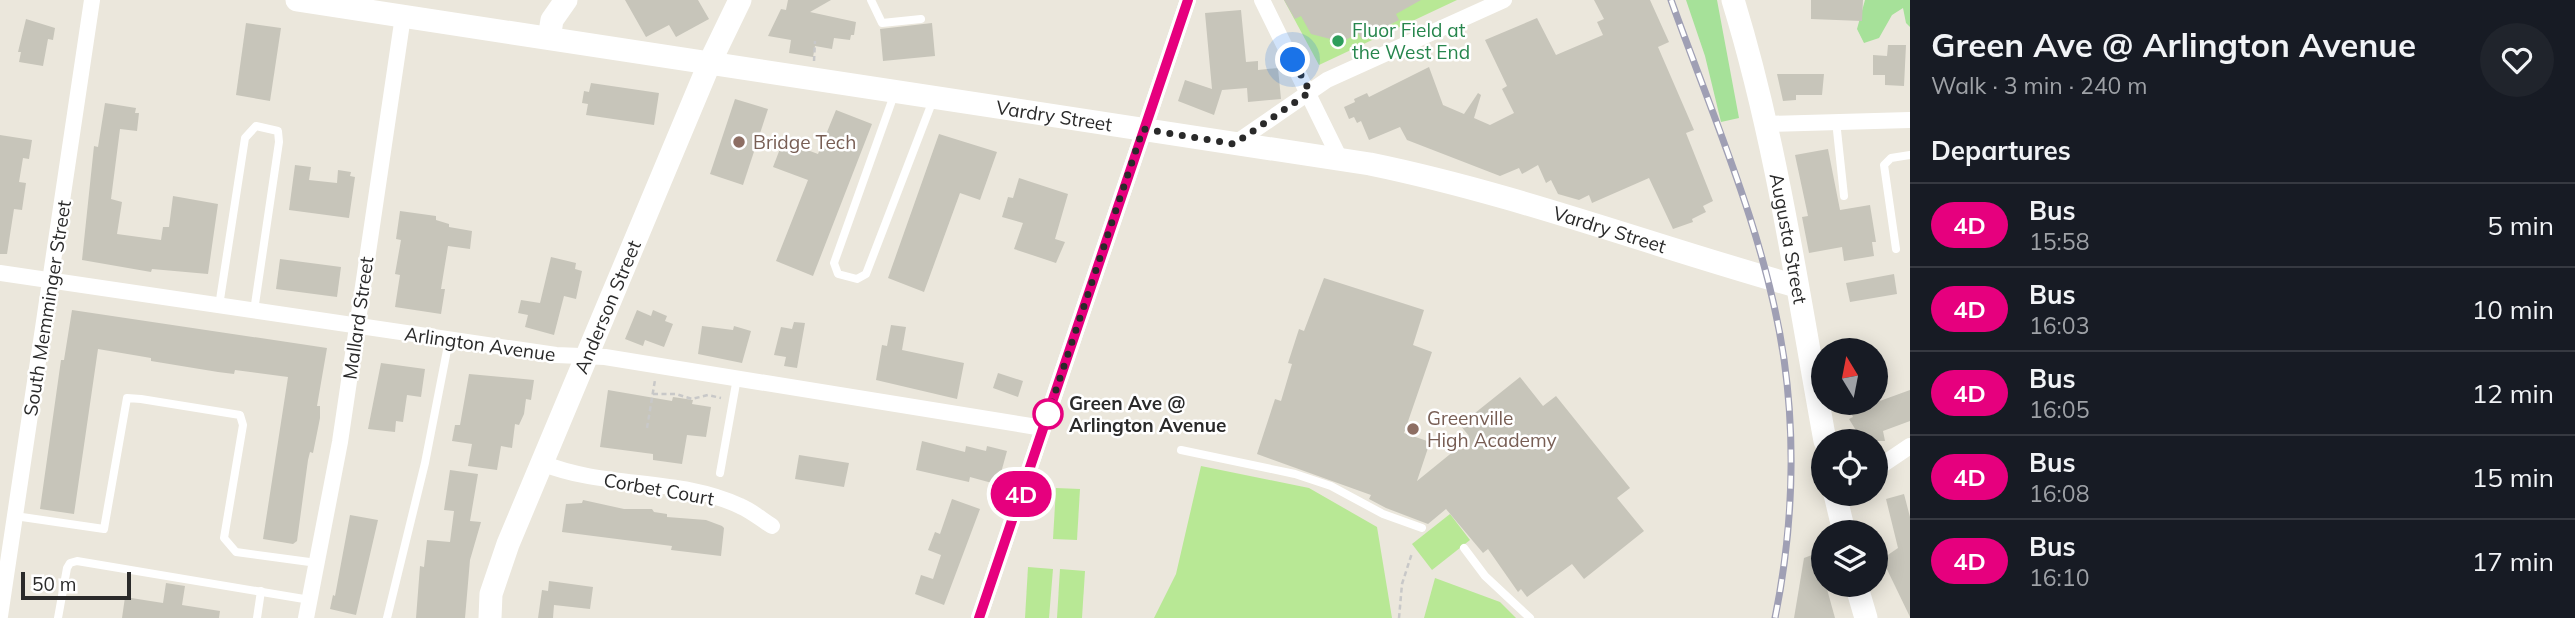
<!DOCTYPE html>
<meta charset="utf-8">
<style>
:root{--surface:#171b24;--page:#20242c;--text:#f1f3f6;--muted:#9ea1a6;--line:#363941}
body{margin:0;font-family:Mulish,sans-serif;background:var(--page);color:var(--text);height:100vh;display:flex;flex-direction:column;font-size:26px;white-space:nowrap}
*{box-sizing:border-box;margin:0}
p{font-size:23px;color:var(--muted)}
.icon{flex:none;width:38px;height:38px;fill:none;stroke:currentColor;stroke-width:2;stroke-linecap:round;stroke-linejoin:round}
.map{position:relative;flex:1;overflow:hidden}
.drawer{display:flex;flex-direction:column;background:var(--surface);width:665px}
.drawer>*{flex:none}
.badge{padding:0 14px;border-radius:23px;font-size:24px;line-height:46px}
.needle{width:46px;rotate:350deg}
.controls{position:absolute;left:1811px;top:338px;display:grid;gap:14px}
.controls a{display:grid;place-items:center;width:77px;height:77px;border-radius:50%;background:var(--surface);box-shadow:0 4px 18px #0003;font-size:35px}
.scale{position:absolute;left:21px;bottom:18px;width:110px;box-sizing:border-box;padding-left:7px;border:4px solid #2a2a2a;border-top:0;font-size:19px;line-height:24px;white-space:nowrap;color:#2a2a2a;-webkit-text-stroke:5px #fff;paint-order:stroke}
.you{position:absolute;width:35px;height:35px;margin:-18px;border:5px solid #fff;border-radius:50%;background:#1a73e8;box-shadow:0 0 0 10px #1a73e833}
.map>.badge{position:absolute;translate:-50% -50%;box-shadow:0 0 0 4px #fff}
h2{padding:0 21px;font-size:26px;line-height:63px}
.round{display:grid;place-items:center;flex:none;width:74px;height:74px;border-radius:37px;background:var(--page)}
.overview{display:flex;align-items:center;justify-content:space-between;height:119px;padding:0 21px}
h1{font-size:33px;font-weight:700;line-height:52px}
ul{padding:0;list-style:none}
li{display:flex;align-items:center;gap:21px;height:84px;padding:0 21px;border-top:2px solid var(--line)}
li div{flex:1}
li b{display:block;font-size:26px}
li em{font-style:normal}
li .badge{min-width:77px;font-weight:700;text-align:center}
main{display:flex;flex:1;min-height:0}
.map>svg:first-child{display:block}
</style>
<main>
<div class="map">
<svg width="1910" height="618" viewBox="0 0 1910 618">
<rect width="100%" height="100%" fill="#ebe7dc"/>
<g fill="#a6e199">
<polygon points="1686,0 1717,0 1739,118 1721,122 1705,56"/>
<polygon points="1865,0 1910,0 1910,27 1906,23 1903,8 1892,15 1879,38 1864,43 1857,29"/>
</g>
<g fill="#b8e895">
<polygon points="1284,0 1457,0 1319,65"/>
<polygon points="1201,466 1309,488 1377,527 1392,618 1154,618 1176,574"/>
<polygon points="1056,488 1080,489 1077,540 1053,539"/>
<polygon points="1450,514 1470,540 1432,570 1412,544"/>
<polygon points="1028,567 1053,569 1049,618 1025,618"/>
<polygon points="1060,569 1085,571 1082,618 1057,618"/>
<polygon points="1435,578 1500,602 1516,618 1424,618"/>
</g>
<g fill="#c7c5ba">
<polygon points="625,0 698,0 709,19 676,37 669,25 646,37"/>
<polygon points="788,0 831,0 810,12 856,22 854,35 851,35 850,40 834,38 832,49 815,46 813,57 789,53 791,40 768,36 781,9 786,10"/>
<polygon points="1284,0 1421,0 1396,14 1399,20 1362,39 1358,33 1342,42 1311,34 1301,16 1295,19"/>
<polygon points="1594,0 1650,0 1669,42 1658,47 1694,130 1686,133 1713,201 1703,206 1706,212 1692,219 1693,222 1673,229 1649,178 1592,203 1589,195 1579,200 1558,194 1551,180 1546,183 1538,165 1522,174 1519,168 1500,176 1407,140 1400,127 1369,140 1361,121 1357,123 1354,117 1349,119 1344,107 1355,102 1354,99 1367,93 1369,97 1429,67 1443,105 1464,114 1478,93 1481,95 1474,118 1490,125 1514,113 1502,89 1507,86 1485,40 1537,18 1556,55 1603,35 1597,22 1604,19"/>
<polygon points="1811,0 1863,0 1862,21 1811,19"/>
<polygon points="1241,10 1246,62 1258,61 1258,70 1278,68 1281,99 1248,102 1247,88 1222,90 1214,115 1178,101 1185,80 1212,89 1205,13"/>
<polygon points="26,19 55,28 53,40 48,39 43,66 19,62 21,52 18,52"/>
<polygon points="246,23 281,28 270,101 236,95"/>
<polygon points="932,23 935,56 883,61 880,29"/>
<polygon points="1888,45 1906,45 1904,86 1885,85 1885,75 1873,75 1873,55 1887,56"/>
<polygon points="1777,74 1824,74 1822,95 1796,95 1796,100 1783,101"/>
<polygon points="591,83 659,93 654,125 586,115 588,104 582,103 584,91 589,92"/>
<polygon points="735,99 768,109 743,185 710,174"/>
<polygon points="105,103 136,108 135,113 139,113 137,131 120,129 111,199 122,202 117,234 161,240 163,227 169,227 173,196 218,204 208,274 152,269 151,272 82,260 94,146 98,147"/>
<polygon points="836,110 872,124 813,276 776,261 808,180 773,167 783,141 818,154"/>
<polygon points="939,134 997,152 980,200 960,193 924,292 888,278"/>
<polygon points="0,135 32,140 29,159 23,158 19,182 26,183 22,210 14,209 7,254 0,254"/>
<polygon points="1828,149 1840,210 1870,205 1876,242 1872,242 1874,256 1844,261 1842,247 1809,253 1802,217 1808,216 1795,155"/>
<polygon points="295,165 311,167 309,180 337,183 338,170 351,172 350,176 355,177 349,218 289,210"/>
<polygon points="1019,178 1068,194 1055,239 1065,242 1056,263 1014,249 1023,223 1002,217 1008,197 1013,198"/>
<polygon points="400,211 436,216 436,220 449,224 449,227 472,231 470,249 448,246 441,289 445,289 441,314 395,307 400,275 395,274 401,240 396,239"/>
<polygon points="551,257 576,263 575,269 582,271 576,299 564,296 554,335 525,327 528,315 518,313 521,300 540,303"/>
<polygon points="280,259 341,267 337,297 276,289"/>
<polygon points="1894,274 1897,294 1850,302 1846,283"/>
<polygon points="1324,278 1424,310 1413,345 1432,352 1404,433 1430,442 1417,481 1465,442 1469,436 1460,425 1520,377 1543,406 1556,396 1630,488 1617,498 1644,531 1584,579 1572,564 1527,597 1521,589 1518,592 1488,549 1483,553 1446,509 1428,524 1386,508 1369,499 1371,495 1257,454 1275,399 1281,401 1292,364 1288,363 1299,329 1304,331"/>
<polygon points="72,310 327,348 317,406 320,406 320,418 313,453 310,452 308,460 297,541 293,544 263,539 288,377 235,370 234,374 218,372 151,361 151,358 98,349 74,514 40,509 61,360 64,360"/>
<polygon points="637,310 651,316 653,310 667,316 665,321 673,324 664,347 645,340 643,346 625,339"/>
<polygon points="794,322 805,323 797,368 784,366 786,357 774,355 781,327 792,329"/>
<polygon points="891,325 906,327 902,350 964,363 957,399 876,380 882,345 887,346"/>
<polygon points="702,326 733,330 734,326 751,331 742,363 698,354"/>
<polygon points="381,363 425,369 421,397 407,395 403,422 396,421 395,432 368,429"/>
<polygon points="998,373 1023,381 1018,397 993,388"/>
<polygon points="469,374 534,380 531,400 526,399 524,414 519,425 515,424 512,448 501,446 497,470 468,466 472,444 452,441 455,425 460,425"/>
<polygon points="608,390 672,401 673,397 693,400 692,404 711,407 706,437 687,435 682,464 653,460 653,454 600,447"/>
<polygon points="1910,390 1910,421 1883,431 1885,441 1843,441 1857,432 1849,419 1853,417 1846,402 1877,402"/>
<polygon points="922,441 965,452 966,446 986,451 987,446 1007,451 999,480 993,478 992,483 970,477 969,482 916,470"/>
<polygon points="799,455 849,463 844,487 795,479"/>
<polygon points="450,470 478,474 470,521 481,522 470,560 465,618 416,618 420,566 424,567 427,540 450,542 454,511 444,510"/>
<polygon points="1904,494 1910,517 1910,617 1882,559 1898,548 1886,499"/>
<polygon points="952,499 980,509 944,605 915,594 921,575 933,579 941,555 928,550 935,532 940,534"/>
<polygon points="583,500 624,509 652,509 654,512 667,514 667,517 706,520 722,526 724,528 721,556 671,550 672,546 562,532 566,504 582,503"/>
<polygon points="350,515 378,520 356,615 330,609 333,595 335,596"/>
<polygon points="1817,553 1835,618 1794,618 1804,558"/>
<polygon points="549,581 593,587 590,609 554,605 553,618 538,618 542,590 548,591"/>
<polygon points="166,583 185,586 182,605 220,611 219,618 122,618 125,597 163,603"/>
</g>
<g fill="none" stroke-linecap="round" stroke-linejoin="round">
<g stroke="#c8c8c8" stroke-width="2.5" stroke-dasharray="5 3.5" stroke-linecap="butt">
<polyline points="814,61 815,41"/>
<polyline points="653,394 676,394 692,399 708,395 721,398"/>
<polyline points="647,428 655,380"/>
<polyline points="1399,618 1402,584 1412,553"/>
</g>
<g stroke="#fff" stroke-width="8">
<polyline points="871,0 882,23 921,19"/>
<polyline points="894,95 834,263 838,274 857,279 866,274 933,100"/>
<polyline points="1836,121 1844,196"/>
<polyline points="1896,249 1884,165 1891,158 1910,155"/>
<polyline points="219,306 245,138 256,126 278,131 279,142 254,311"/>
<polyline points="1181,450 1295,474 1331,486 1383,514 1422,528"/>
<polyline points="720,473 737,378"/>
<polyline points="15,516 104,529 127,398 141,399 240,415 243,425 224,538 236,552 317,563"/>
<polyline points="1464,548 1485,576 1530,618"/>
<polyline points="58,618 67,568 70,563 77,561 310,600"/>
<polyline points="257,618 261,591"/>
<polyline points="387,618 425,463 449,340"/>
</g>
<g stroke="#fff" stroke-width="16">
<polyline points="1262,0 1340,159"/>
<polyline points="1765,124 1910,120"/>
<polyline points="1234,144 1327,80 1504,0"/>
<polyline points="0,273 556,355 605,357 1043,428"/>
<path d="M542,463C605,489 679,477 740,506C752,511 762,520 772,526"/>
<polyline points="1876,469 1910,446"/>
<polyline points="0,616 92,0"/>
<polyline points="306,618 340,442 403,16"/>
<polyline points="979,618 1188,0"/>
</g>
<g stroke="#fff" stroke-width="23">
<path id="s1" d="M297,0L1370,164C1516,194 1653,246 1796,286"/>
<path id="s2" d="M1733,0C1777,143 1798,294 1825,441"/>
<polyline points="549,38 552,20 566,0"/>
<polyline points="1835,494 1844,532"/>
<polyline points="1856,584 1866,618"/>
<path id="s3" d="M490,618L491,594L508,544L710,62L740,0"/>
</g>
<defs>
<path id="rail" d="M1671,0C1713,117 1766,236 1784,359C1796,444 1792,534 1775,618"/>
</defs>
<use href="#rail" stroke="#9f9fb4" stroke-width="7"/>
<use href="#rail" stroke="#fff" stroke-width="4.5" stroke-dasharray="13" stroke-linecap="butt"/>
</g>
<g fill="none" stroke-linecap="round" stroke-linejoin="round">
<defs>
<polyline id="line" points="979,618 1188,0"/>
</defs>
<use href="#line" stroke="#fff" stroke-width="16"/>
<use href="#line" stroke="#e6007e" stroke-width="10"/>
<polyline stroke="#2a2a2a" stroke-width="7" stroke-dasharray="0 12.6" points="1048,414 1143,129 1234,144 1310,92 1293,60"/>
</g>
<circle fill="#2e9e5b" stroke="#fff" stroke-width="2.5" cx="1338" cy="41" r="7"/>
<g fill="#8d6e63" stroke="#fff" stroke-width="2.5">
<circle cx="739" cy="142" r="7"/>
<circle cx="1413" cy="429" r="7"/>
</g>
<circle fill="#fff" stroke="#e6007e" stroke-width="3.5" cx="1048" cy="414" r="14"/>
<g text-anchor="middle" dominant-baseline="central" stroke-width="5" stroke-linejoin="round" paint-order="stroke">
<g font-size="19" fill="#27864d" stroke="#fff" text-anchor="start">
<text x="1352" y="30">Fluor Field at<tspan x="1352" dy="22">the West End</tspan></text>
</g>
<g font-size="19" fill="#2a2a2a" stroke="#fff">
<text stroke="none"><textPath href="#s1" startOffset="766">Vardry Street</textPath></text>
<text stroke="none"><textPath href="#s1" startOffset="1334">Vardry Street</textPath></text>
<text stroke="none"><textPath href="#s2" startOffset="245">Augusta Street</textPath></text>
<text stroke="none"><textPath href="#s3" startOffset="334">Anderson Street</textPath></text>
<text transform="translate(47 308) rotate(-81)">South Memminger Street</text>
<text transform="translate(358 318) rotate(-82)">Mallard Street</text>
<text transform="translate(480 344) rotate(8)">Arlington Avenue</text>
<text transform="translate(659 489) rotate(10)">Corbet Court</text>
</g>
<g font-size="19" fill="#785e54" stroke="#fff" text-anchor="start">
<text x="753" y="142">Bridge Tech</text>
<text x="1427" y="418">Greenville<tspan x="1427" dy="22">High Academy</tspan></text>
</g>
<g font-size="19" font-weight="bold" fill="#2a2a2a" stroke="#fff" text-anchor="start">
<text x="1069" y="403">Green Ave @<tspan x="1069" dy="22">Arlington Avenue</tspan></text>
</g>
</g>
</svg>
<div class="controls">
<a><svg class="needle" viewBox="-14 -14 28 28"><path d="M0-13l5 13h-10z" fill="#e53935"/><path d="M0 13l5-13h-10z" fill="#9ea1a6"/></svg></a>
<a><svg class="icon" aria-label="locate" viewBox="0 0 24 24"><circle cx="12" cy="12" r="6"/><path d="M12 2v4M12 18v4M2 12h4M18 12h4"/></svg></a>
<a><svg class="icon" aria-label="layers" viewBox="0 0 24 24"><path d="M12 4l9 5-9 5-9-5zM3 14l9 5 9-5"/></svg></a>
</div>
<div class="scale">50 m</div>
<div class="you" style="left:1293px;top:60px"></div>
<b class="badge" style="left:1021px;top:494px;background:#e6007e;color:#fff">4D</b>
</div>
<section class="drawer">
<div class="overview"><div><h1>Green Ave @ Arlington Avenue</h1><p>Walk · 3 min · 240 m</p></div><a class="round"><svg class="icon" aria-label="heart" viewBox="0 0 24 24"><path d="M12 20l-8-8c-3-5 5-10 8-4 3-6 11-1 8 4z"/></svg></a></div>
<h2>Departures</h2>
<ul>
<li><span class="badge" style="background:#e6007e;color:#fff">4D</span><div><b>Bus</b><p>15:58</p></div><em>5 min</em></li>
<li><span class="badge" style="background:#e6007e;color:#fff">4D</span><div><b>Bus</b><p>16:03</p></div><em>10 min</em></li>
<li><span class="badge" style="background:#e6007e;color:#fff">4D</span><div><b>Bus</b><p>16:05</p></div><em>12 min</em></li>
<li><span class="badge" style="background:#e6007e;color:#fff">4D</span><div><b>Bus</b><p>16:08</p></div><em>15 min</em></li>
<li><span class="badge" style="background:#e6007e;color:#fff">4D</span><div><b>Bus</b><p>16:10</p></div><em>17 min</em></li>
</ul>
</section>
</main>
